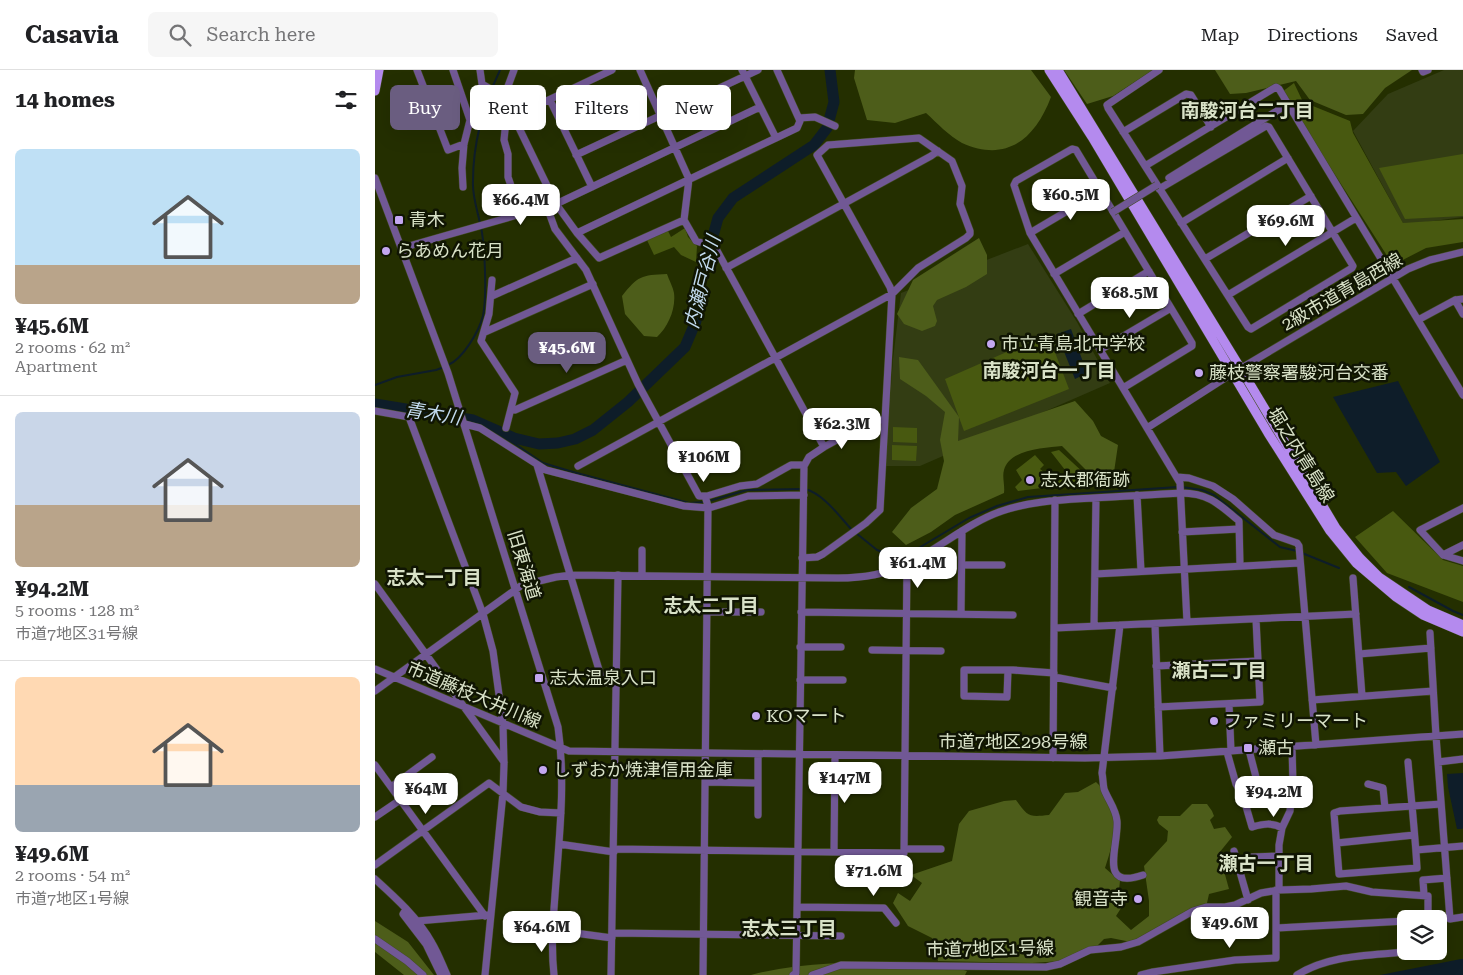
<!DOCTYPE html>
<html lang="en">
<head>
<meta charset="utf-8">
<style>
	:root { --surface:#fff; --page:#f6f6f6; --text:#202124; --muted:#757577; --line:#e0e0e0; --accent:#6a5d80 }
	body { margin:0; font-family:"Roboto Serif","Noto Sans JP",serif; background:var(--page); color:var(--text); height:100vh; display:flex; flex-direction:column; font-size:19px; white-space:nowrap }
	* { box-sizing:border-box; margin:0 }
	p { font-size:16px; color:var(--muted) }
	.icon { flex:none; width:28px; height:28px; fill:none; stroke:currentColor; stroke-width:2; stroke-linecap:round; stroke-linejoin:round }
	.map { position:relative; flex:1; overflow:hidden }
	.details { display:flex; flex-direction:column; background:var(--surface); width:375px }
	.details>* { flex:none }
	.hud { position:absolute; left:15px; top:15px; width:475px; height:45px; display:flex; gap:10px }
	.tools { position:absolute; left:1022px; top:840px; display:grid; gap:10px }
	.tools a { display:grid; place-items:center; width:50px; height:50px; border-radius:8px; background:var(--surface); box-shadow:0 5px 20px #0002; font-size:25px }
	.price { position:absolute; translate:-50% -42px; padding:0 11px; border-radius:10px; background:#fff; color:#222; font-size:16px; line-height:32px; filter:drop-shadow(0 1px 2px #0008) }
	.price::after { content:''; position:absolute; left:50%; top:30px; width:15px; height:11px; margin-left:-8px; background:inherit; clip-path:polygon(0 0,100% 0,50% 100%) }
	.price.current { background:var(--accent); color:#fff }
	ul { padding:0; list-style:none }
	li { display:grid; align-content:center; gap:10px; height:265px; padding:0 15px }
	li+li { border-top:1px solid var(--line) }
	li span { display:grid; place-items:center; height:155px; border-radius:8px; color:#555 }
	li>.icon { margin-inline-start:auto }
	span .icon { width:90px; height:90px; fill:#fffc; stroke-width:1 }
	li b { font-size:21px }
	h2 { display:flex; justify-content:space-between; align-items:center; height:60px; padding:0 15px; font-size:21px }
	.tag { padding:0 18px; border-radius:8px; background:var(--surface); box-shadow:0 5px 20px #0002; font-size:18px; line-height:45px }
	.tag.current { background:var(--accent); color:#fff }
	header { display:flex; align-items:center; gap:30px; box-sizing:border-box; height:70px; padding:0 25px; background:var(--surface); border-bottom:1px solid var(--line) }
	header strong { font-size:24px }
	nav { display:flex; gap:28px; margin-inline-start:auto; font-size:18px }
	.search { width:350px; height:45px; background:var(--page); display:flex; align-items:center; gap:12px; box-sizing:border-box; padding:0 18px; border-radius:8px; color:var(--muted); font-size:19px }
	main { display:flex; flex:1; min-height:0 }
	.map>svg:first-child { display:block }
</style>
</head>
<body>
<header>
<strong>Casavia</strong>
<div class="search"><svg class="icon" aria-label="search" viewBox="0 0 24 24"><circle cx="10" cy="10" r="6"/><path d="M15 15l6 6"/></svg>Search here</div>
<nav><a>Map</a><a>Directions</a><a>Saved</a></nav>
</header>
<main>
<section class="details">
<h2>14 homes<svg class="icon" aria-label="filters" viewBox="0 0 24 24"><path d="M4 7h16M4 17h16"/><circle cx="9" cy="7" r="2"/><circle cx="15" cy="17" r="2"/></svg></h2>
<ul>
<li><span style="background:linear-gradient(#bfe0f5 75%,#b9a48a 0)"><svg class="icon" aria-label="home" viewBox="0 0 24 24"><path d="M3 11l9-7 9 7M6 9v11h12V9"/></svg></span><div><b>¥45.6M</b><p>2 rooms · 62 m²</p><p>Apartment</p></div></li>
<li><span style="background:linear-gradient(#c9d6e8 60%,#b9a48a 0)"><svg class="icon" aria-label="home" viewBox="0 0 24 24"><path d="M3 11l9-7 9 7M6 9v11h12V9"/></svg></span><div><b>¥94.2M</b><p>5 rooms · 128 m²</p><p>市道7地区31号線</p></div></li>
<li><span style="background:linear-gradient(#ffd9b3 70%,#9aa5b1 0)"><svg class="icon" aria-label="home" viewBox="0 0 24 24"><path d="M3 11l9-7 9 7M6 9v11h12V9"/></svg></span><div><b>¥49.6M</b><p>2 rooms · 54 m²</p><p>市道7地区1号線</p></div></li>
</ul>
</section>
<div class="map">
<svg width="1088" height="905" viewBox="0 0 1088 905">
	<rect width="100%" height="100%" fill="#242f00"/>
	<!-- built -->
	<path fill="#333d13" d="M1069,0h19v147l-59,8 -51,-94 35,-37z
		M653,174l49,78 33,61 -190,83h-35l8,-107 8,-66z"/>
	<!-- green -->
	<path fill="#485910" d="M919,13l9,19 47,19 3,12 50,90 60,-4v23l-37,6 -33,17 -111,-173z
		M1088,84v62l-58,3 -26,-51z
		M310,158l3,9 9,9 -1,16 -15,-7 -7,-8 -20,8 -8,-17 21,-9 4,8z
		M673,264l21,55 -105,42 -19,-52z
		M518,357l24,1v15l-24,-1z
		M517,375l25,1 -1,15 -24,-1z
		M684,380l27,25 -4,8 -64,8 -3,-4 7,-7 -6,-10 19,-15 9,10 -4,4 17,13 12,-7 -18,-23z
		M1018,441l50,49 20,6v36l-76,-29 -32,-36z"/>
	<!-- forest -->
	<path fill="#4d5d1a" d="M480,0h176l20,27c-16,42 -44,66 -89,46 -13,-7 -25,-20 -36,-30l-31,10 -28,-3 -13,-42z
		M689,0h89l-40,26 -26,8z
		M840,0h197l-27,18 -22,26 -17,1 -36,-15 -14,-19 -50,12 -16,1z
		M604,168l8,17v19l-21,13 -29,13 -4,6 4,15 -2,5 -13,5 -18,-7 -7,-10 16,-34z
		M292,204c2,6 6,13 7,19 2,16 -6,34 -17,44l-13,-1 -19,-22 -3,-18c16,-20 19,-21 45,-22z
		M524,287l19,3 41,57 -1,24 117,-40 18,20 8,15 17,9 -4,27 -24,2 -28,-28c-17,2 -53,3 -58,24 -2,7 1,15 0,23l-49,22 -24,17 -25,13 -14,-13 19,-24 26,-19 7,-28 -4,-21 5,-28 -19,-16 -26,-17z
		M721,712l4,4c4,9 11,20 13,30 4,17 -3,36 -8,52l15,13 -1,9 4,8v7l-7,11 15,14 18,-14v-15l-5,-35 23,-25 1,-10 -9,-7 -2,-4 2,-4h21l12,-12h15l5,7 2,5 -4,4 4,9 11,-2 7,10 -13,16 10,36 -20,5 -2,9 -76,39 -20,-4 -7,1 -7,7 -36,15 -29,2 -94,-2 -6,-23 -24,-12 -15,-23 5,-10 12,8 12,-18 -11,-8 41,-14 7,-37 10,-13 35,-10 12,-1c12,17 13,17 33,15l16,-22 13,-1z
		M0,851l33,21 26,33h-30l-29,-23z
		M561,892l31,9 -2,4h-214c60,-16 124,-12 185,-13z"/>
	<!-- water -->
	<path fill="#0e1d29" d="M696,259l16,44 -12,6 -18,-45z
		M1023,311l42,81 -34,24 -10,-14 -19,1 -44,-76z
		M1088,703v55l-1,1h-5l-9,-42 -1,-13z
		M1086,889h2v16h-83z"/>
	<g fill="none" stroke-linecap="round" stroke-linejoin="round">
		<!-- stream -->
		<path stroke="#0e1d29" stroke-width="2" d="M105,153c-3,-14 -8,-28 -7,-42 0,-37 11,-77 27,-111
			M73,295c15,-6 31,-34 35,-49 4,-20 2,-69 -2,-89
			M0,315l22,-8 39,-7 8,-3
			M115,357l53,36 30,9 116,31 16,-1
			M807,417l20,3 12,5 66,52 17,4
			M430,419c19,5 34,27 47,41
			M334,431l38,-11 54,-1
			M481,463l21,17 11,4 13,1 11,-3 57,-34 28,-12 31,-9 150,-10
			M927,483l37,15
			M1034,517l44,24 10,4"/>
		<!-- river -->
		<path stroke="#0e1d29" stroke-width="11" d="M0,334l98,16 41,18 25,6 19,-1 17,-4 18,-9 35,-28 57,-55 11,-26 5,-42 17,-61 15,-20 81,-53 13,-17 7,-26 -4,-32"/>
		<!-- minor casing -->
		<g stroke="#414c20" stroke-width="8">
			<path id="minor" d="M42,0l31,80 16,-6
				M78,0l17,50 -6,24 -2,24 1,19
				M105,0l2,14 22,13 52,107 21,29 22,25 85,-38
				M265,0l49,109 -5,41 12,21 19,6 109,200
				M784,0l-52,35 1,3 140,219 3,2 101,-61 1,-2 -84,-139 -3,-1 -107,63
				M1047,0l1,2 5,-2
				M129,27l10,-27
				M175,30l42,87
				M424,48l16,-1 20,9
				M748,62l63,-38 5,1 20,32
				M401,68l21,-10 3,-7 -23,-51
				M201,85l182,-85
				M770,96l131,-79 3,2 184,306
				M0,108l73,195 110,354c8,56 1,112 -3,168 -2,26 -4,53 -1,80
				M794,108l119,-74
				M172,137l8,22 31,41 52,114 61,112h8l33,-10 17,-2 34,-19h13
				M146,145l-13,-38v-23l-4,-14 2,-20 106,-50
				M806,153l107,-65
				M202,163l199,-95 -34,-68
				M655,163l71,-42
				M27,178l154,-44 204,-97
				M830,189l106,-63
				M351,198l205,-112 7,-5
				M679,204l71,-42
				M117,210l-3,34 -8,27 34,52 -9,35
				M853,225l128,-77
				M117,226l85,-38
				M1080,230l8,14
				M703,244l71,-43
				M1043,250l37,-20 8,-1
				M110,262l108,-48
				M725,280l71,-42
				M748,318l69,-42v-3l-116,-193 -4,-1 -56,32 -2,4 16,48 150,250 7,139
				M136,340h4l112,-50
				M0,341l34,6 74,197 10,37 10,73 1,40 -1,29 -18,182
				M90,354l15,4 66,42 138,36 25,2 39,-12 56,-1
				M772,358l86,-55 175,-104 22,-9 33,-8
				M162,395l66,218 14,-1
				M203,396l314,-172 26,-26 48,-30 4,-4v-3l-10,-27 2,-18 -10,-25 -33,-23 -91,7 -11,10 73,132 2,7 -12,216 -14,13 -43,31 -6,3 -15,1
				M802,407l12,1 24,8 20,13 41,36 23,8 2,3 17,199
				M762,425l4,76
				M1088,438l-43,22 23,25 20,6
				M807,462l57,-3
				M267,480v25
				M1068,485l20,-10
				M587,495h40
				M720,504l205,-11
				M978,508l9,118
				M0,514l129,178
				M333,542h53
				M426,542l212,3
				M586,544l1,-83
				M780,554l5,132
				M745,555l-18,148c1,5 1,11 2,16 4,11 12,20 13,32 2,25 -20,70 26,54
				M719,556l2,-128
				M680,558l301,-14
				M1055,563l6,103 14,183 13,-2
				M425,577h41
				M497,580l69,1
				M984,584l72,-6
				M781,596l102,-5
				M0,599l194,82 516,7 75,-2 303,-22
				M633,600l-1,27 -43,-1v-26h49l41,3
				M679,607l59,11
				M425,610h43
				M0,621l147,-106 34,-8 16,-2 266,3c24,0 46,-3 67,-13 34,-16 62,-42 97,-54 29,-10 60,-11 91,-13 29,-2 58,-3 88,-5 27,0 38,11 58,28l1,45
				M937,630l121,-9
				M854,634l2,47
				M783,637l102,-5 -4,-83
				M874,680l9,35
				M852,682l9,32 7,12 9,31c11,-3 20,-5 30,1
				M383,684v61
				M678,688l2,-258
				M1033,692c3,35 7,70 9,106l-78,6 -5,-61 6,-2 101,-7
				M1063,692l25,-3
				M0,695l110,151
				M330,712l52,1
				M993,714l15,4 2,20
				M16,717l41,-30
				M0,747l25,-17
				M962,773l77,-8
				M184,774l55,8
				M239,779l290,4 3,-289
				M529,779h37
				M1041,780l47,-4
				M859,781l14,49
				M459,782l1,-97
				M877,787l27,-1
				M0,795l114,-82 32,24 19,5 21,1
				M0,809c21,19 43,39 57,64 6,10 10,21 15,32
				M904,820v-45l3,-17 8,-17 3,-27 -1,-37
				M1049,825l-1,-15 24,-2
				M422,837l87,1 12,15
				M31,839l-3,5 23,30 15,31
				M42,851l71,-6
				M902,858l129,-7
				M178,860l59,8
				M238,863l228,3
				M0,869l32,22 16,14
				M1064,878h3
				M236,905l7,-400
				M328,905l5,-469 -3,-10
				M418,905l3,-2 8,-507 5,-9 15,-10 49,-27h12
				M437,905l29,-10 205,2 14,-3 30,-14 31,-3 17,-5 55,-31 13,-4h19l10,-2 26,-12 18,-3 32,-1 35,-3 26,6 56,4v21l-2,2
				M766,905l12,-3 82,-12 41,-2v-68
				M922,905c35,-22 78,-19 117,-24"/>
		</g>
		<!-- major casing -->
		<g stroke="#414c20" stroke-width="10">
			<path id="major" d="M674,0l43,67 176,296 62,98 26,32 40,34 27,18 40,17
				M683,0l183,299 95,159 24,30 19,19 49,33 35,15
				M0,21l4,-21"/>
		</g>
		<!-- minor -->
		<use href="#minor" stroke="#715895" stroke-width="7"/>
		<!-- major -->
		<use href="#major" stroke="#b48aee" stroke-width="9"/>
		<!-- minor-bridge casing -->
		<g stroke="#414c20" stroke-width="8" stroke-linecap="butt">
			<path id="minor-bridge" d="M738,142l44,-27"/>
		</g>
		<!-- minor-bridge -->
		<use href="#minor-bridge" stroke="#715895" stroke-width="7"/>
	</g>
	<!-- markers -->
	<g fill="#c4a7f1" stroke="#101503" stroke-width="2">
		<rect x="19" y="145" width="10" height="10" rx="2.5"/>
		<circle cx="11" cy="181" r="5"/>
		<circle cx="616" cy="274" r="5"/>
		<circle cx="824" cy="303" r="5"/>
		<circle cx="655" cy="410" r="5"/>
		<rect x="159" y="603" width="10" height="10" rx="2.5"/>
		<circle cx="381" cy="646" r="5"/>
		<circle cx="839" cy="651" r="5"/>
		<rect x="868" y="673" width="10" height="10" rx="2.5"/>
		<circle cx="168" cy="700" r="5"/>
		<circle cx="763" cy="829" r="5"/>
	</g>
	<g text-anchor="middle" stroke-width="5" stroke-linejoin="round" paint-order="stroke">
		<!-- poi labels -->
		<g font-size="18" fill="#d9e2c8" stroke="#101503" text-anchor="start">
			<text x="34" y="156">青木</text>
			<text x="21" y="187">らあめん花月</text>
			<text x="626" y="280">市立青島北中学校</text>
			<text x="834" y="309">藤枝警察署駿河台交番</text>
			<text x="665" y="416">志太郡衙跡</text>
			<text x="174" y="614">志太温泉入口</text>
			<text x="391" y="652">KOマート</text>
			<text x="849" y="657">ファミリーマート</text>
			<text x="883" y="684">瀬古</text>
			<text x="178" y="706">しずおか焼津信用金庫</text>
			<text x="753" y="835" text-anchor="end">観音寺</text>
		</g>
		<!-- street labels -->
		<g font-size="18" fill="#d9e2c8" stroke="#101503">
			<text transform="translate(967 222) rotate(-30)" y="6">2級市道青島西線</text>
			<text transform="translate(926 385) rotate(58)" y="6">堀之内青島線</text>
			<text transform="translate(149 495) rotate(73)" y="6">旧東海道</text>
			<text transform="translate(99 625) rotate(23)" y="6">市道藤枝大井川線</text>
			<text x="638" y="678">市道7地区298号線</text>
			<text transform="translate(615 879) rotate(-1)" y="6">市道7地区1号線</text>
		</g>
		<!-- neighbourhood labels -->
		<g font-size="19" font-weight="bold" fill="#d9e2c8" stroke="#101503">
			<text x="872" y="47">南駿河台二丁目</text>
			<text x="674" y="307">南駿河台一丁目</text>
			<text x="59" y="514">志太一丁目</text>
			<text x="336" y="542">志太二丁目</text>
			<text x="844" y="607">瀬古二丁目</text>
			<text x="891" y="800">瀬古一丁目</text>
			<text x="414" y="865">志太三丁目</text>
		</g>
		<!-- water labels -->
		<g font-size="19" font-style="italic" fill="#c2daee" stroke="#101503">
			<text transform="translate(327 212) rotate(-76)" y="7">内瀬戸谷川</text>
			<text transform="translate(58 343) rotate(9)" y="7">青木川</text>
		</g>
	</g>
</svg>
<div class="tools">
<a><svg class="icon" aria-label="layers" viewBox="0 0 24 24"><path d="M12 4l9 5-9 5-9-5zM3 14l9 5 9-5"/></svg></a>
</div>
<b class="price" style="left:696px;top:151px">¥60.5M</b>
<b class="price" style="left:146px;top:156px">¥66.4M</b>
<b class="price" style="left:911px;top:177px">¥69.6M</b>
<b class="price" style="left:755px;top:249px">¥68.5M</b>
<b class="price current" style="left:192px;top:304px">¥45.6M</b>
<b class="price" style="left:467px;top:380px">¥62.3M</b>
<b class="price" style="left:329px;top:413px">¥106M</b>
<b class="price" style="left:543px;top:519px">¥61.4M</b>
<b class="price" style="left:470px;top:734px">¥147M</b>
<b class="price" style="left:51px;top:745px">¥64M</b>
<b class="price" style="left:899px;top:748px">¥94.2M</b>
<b class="price" style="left:499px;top:827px">¥71.6M</b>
<b class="price" style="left:855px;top:879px">¥49.6M</b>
<b class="price" style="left:167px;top:883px">¥64.6M</b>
<div class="hud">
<a class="tag current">Buy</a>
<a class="tag">Rent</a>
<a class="tag">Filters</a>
<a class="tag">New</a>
</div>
</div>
</main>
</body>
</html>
